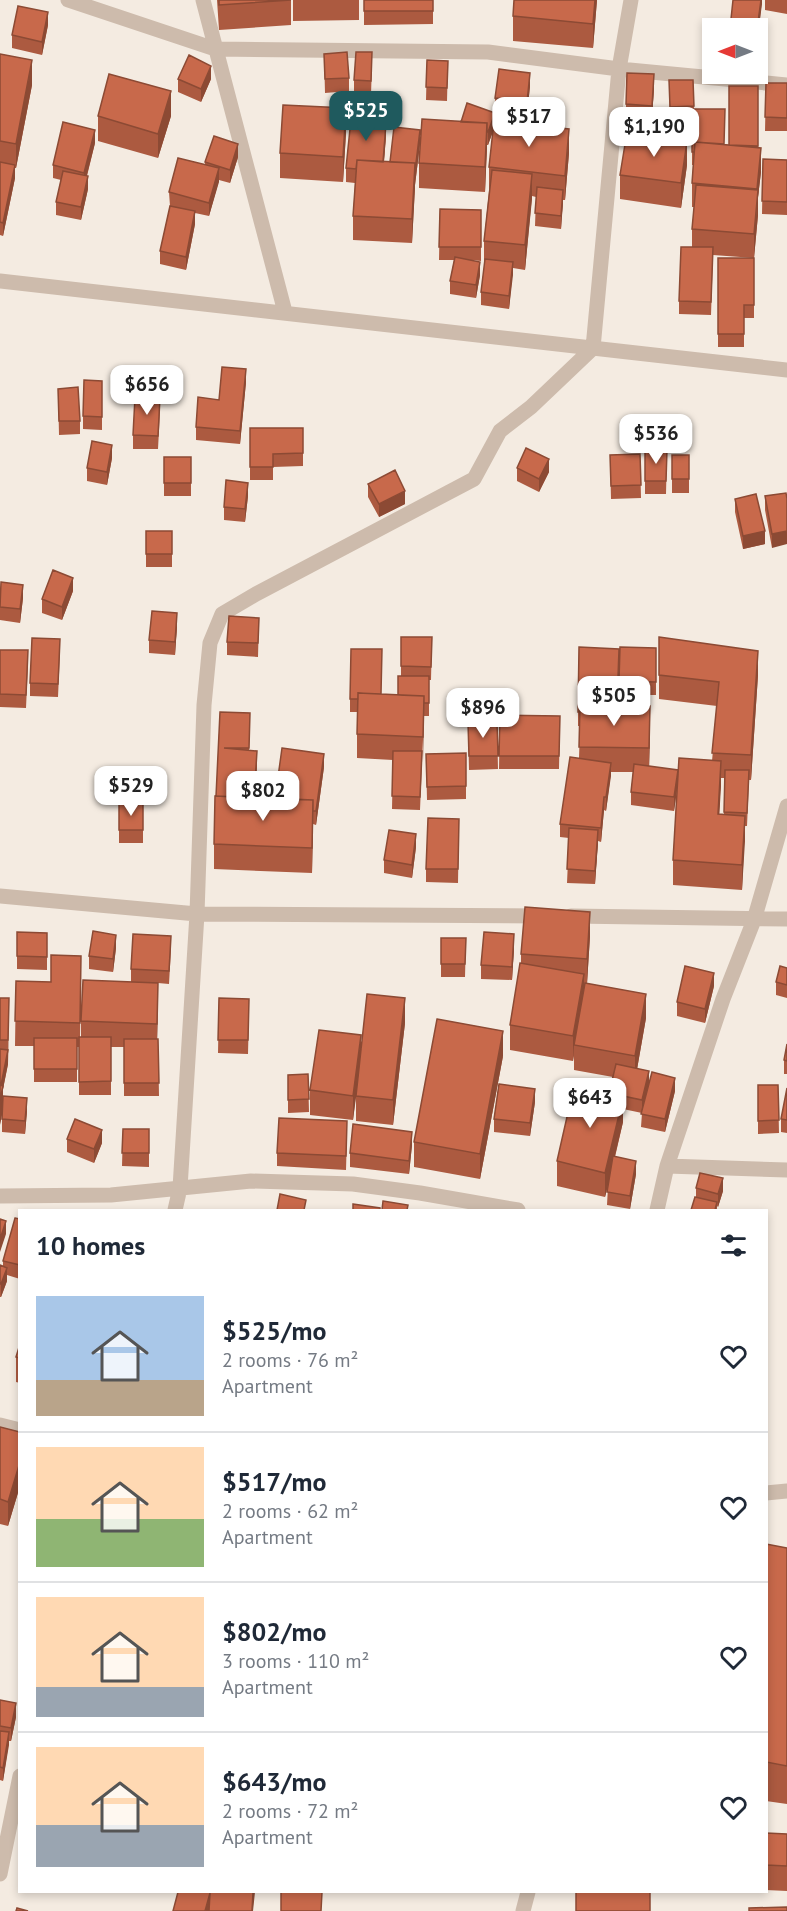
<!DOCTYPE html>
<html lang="en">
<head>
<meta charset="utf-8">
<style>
	:root { --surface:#fff; --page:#f6f6f7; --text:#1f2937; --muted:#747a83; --line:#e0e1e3; --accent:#1f5a5e }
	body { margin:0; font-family:"PT Sans",sans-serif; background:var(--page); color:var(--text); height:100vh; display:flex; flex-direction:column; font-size:22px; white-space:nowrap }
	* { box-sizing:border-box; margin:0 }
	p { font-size:20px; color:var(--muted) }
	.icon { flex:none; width:33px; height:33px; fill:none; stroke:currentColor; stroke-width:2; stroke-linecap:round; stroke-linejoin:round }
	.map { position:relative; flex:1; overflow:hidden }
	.panel { position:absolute; left:18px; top:1209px; width:750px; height:684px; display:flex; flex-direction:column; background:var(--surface); border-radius:0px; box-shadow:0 3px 9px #0003 }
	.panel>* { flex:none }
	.needle { width:39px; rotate:270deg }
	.controls { position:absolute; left:702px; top:18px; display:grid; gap:12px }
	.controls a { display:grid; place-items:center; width:66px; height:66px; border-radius:0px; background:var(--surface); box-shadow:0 3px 9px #0003; font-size:30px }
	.price { position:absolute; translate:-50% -51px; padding:0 14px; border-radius:12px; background:#fff; color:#222; font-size:20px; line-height:39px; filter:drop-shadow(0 2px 3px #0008) }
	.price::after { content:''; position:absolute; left:50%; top:36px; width:18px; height:14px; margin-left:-9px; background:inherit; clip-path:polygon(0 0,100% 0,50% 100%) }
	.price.current { background:var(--accent); color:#fff }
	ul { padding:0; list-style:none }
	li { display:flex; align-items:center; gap:18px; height:150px; padding:0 18px }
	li+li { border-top:2px solid var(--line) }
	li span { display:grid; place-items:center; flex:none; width:168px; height:120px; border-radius:0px; color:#555 }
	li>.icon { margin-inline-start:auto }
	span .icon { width:72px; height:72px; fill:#fffc; stroke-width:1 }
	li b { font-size:26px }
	h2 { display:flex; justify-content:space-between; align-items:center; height:72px; padding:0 18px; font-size:26px }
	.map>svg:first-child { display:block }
</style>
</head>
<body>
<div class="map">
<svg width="787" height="1911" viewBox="0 0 787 1911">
	<rect width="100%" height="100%" fill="#f4ebe1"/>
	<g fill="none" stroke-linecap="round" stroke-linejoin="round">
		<!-- street -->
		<path stroke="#cdbbac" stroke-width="15" d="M68,0l147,49 273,3 131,17 168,16
			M203,0l82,312
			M0,281l787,89
			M0,896l197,18 347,2
			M571,916l216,3
			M667,1166l120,4
			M0,1196l111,-1 140,-14 102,3 67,9 98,17
			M175,1210l5,-22 17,-274 7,-209 6,-62 12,-29 34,-20 218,-115 26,-48 31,-24 62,-59 26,-279 12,-69
			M657,1210l10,-44 56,-167 31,-79 33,-114
			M0,1425l20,5
			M766,1493l21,-2
			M0,1874l20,-98
			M523,1911l5,-19"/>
	</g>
	<!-- wall -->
	<path fill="#ac5a40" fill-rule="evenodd" d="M217,0h74v25l-72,5z
		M293,0h66v20l-66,1z
		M364,0h69v24l-69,1z
		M597,0l-4,48 -80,-7v-25z
		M762,0l-4,35v-7h-27v-9z
		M765,0h22v14l-22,-4z
		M48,25l-6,30 -30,-7v-13z
		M0,54l32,31 -16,83h-1v10l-12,58 -3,-1z
		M324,54l25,24v13l-24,2z
		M427,60l21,1 -1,40 -21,-1z
		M372,66l-1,28 -17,-1v-13z
		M178,79h33l-10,23 -23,-10z
		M669,80h24l1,29 30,35 5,1 29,-59v62l3,24 -3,25v18l-4,43 -41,-3 -2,60 -32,-1v-13l13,-54v-18l2,-22h-2v-24l1,-18h-1v-45h-22z
		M766,83h21v48h-22z
		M530,86l-3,29 -32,-4v-13z
		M654,87l-2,32 -26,-2v-13z
		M98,116h73l-13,42 -60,-17z
		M495,121l74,32 -4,47h-2l-2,29 -26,-3 1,-29 -4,-1 -7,74 -12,-2 -4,41 -28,-4v-13l4,-27h-1v-24l5,-50v-24l4,-36 -5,14h-1l-2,47 -66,-4v-25l42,-41z
		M346,133l-3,49 -63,-4v-25z
		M386,136l-2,26h6l30,-18 -5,41 -3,58 -59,-3v-24l2,-33 -9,-1v-14z
		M95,143l-8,33 1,13 -7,31 -25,-5v-13l5,-22 -8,-2v-13z
		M238,157l-8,26 -11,-3 -10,36 -14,-3v11l-9,46 -26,-6v-13l10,-45 -1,-14 36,-27v-3z
		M763,159l24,1v55l-25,-1z
		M687,165l-6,43 -61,-9v-24z
		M440,209l41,1v51l-10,-1 9,15 -4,23 -26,-4v-13l4,-21h-15z
		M718,258h36v60h-10v29h-26z
		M102,381v49l-19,-1v-13z
		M246,382l-6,62 -44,-4v-13l23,-27z
		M58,389l22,32v13l-21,1z
		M160,411l-2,38h-25v-14z
		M250,428h53v38l-30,1v13h-23z
		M645,450h22l-1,44h-21z
		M640,454l1,44 -30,1 -1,-44z
		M672,455h17v38h-17z
		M164,457h27v39h-27z
		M112,458l-5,27 -20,-4v-13z
		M517,468l32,4 -10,20 -22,-11z
		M368,484l37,20 -26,13 -11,-20z
		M786,493l-14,55 -7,-38v-14z
		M248,496l-3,26 -21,-2v-13z
		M735,499l30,45 -22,5 -8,-37z
		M146,531h26v36h-26z
		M0,591l23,7 -3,25 -20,-3z
		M73,591l-11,29 -20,-7v-14z
		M259,618l-1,39 -31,-2v-13z
		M177,626l-2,29 -26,-2v-13z
		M401,637h31l-1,43h-2v36h-5l-4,94 -28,-1 1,-49 -36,-2v-46h-7v-13l31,-5 17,1 3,-19z
		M620,647l36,1v47h-37z
		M0,650l28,14 -2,44 -26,-1z
		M60,652l-2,45 -28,-1v-13z
		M619,662l-2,44 33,25 -1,35 29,17 -4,28 -43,-6v-13l2,-20h-22l-5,39 -2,-1 -3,32 -3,-1 -3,43 -28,-1 2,-45 -9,-1v-13l19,-66 1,-32h-2v-14z
		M659,675h99l-7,105h-2l-2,46h-2l-3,64 -69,-5v-25l39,-99 5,-55 -58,-7zM721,778h3v37l-5,-1z
		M220,712l30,1 -1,37 8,14 -2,34 20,1 49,-32 -8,58 -3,-1 -1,49 -98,-4v-25z
		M500,715l60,1 -1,53h-60z
		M497,722l1,47 -29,1 -1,-47z
		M466,753v46l-39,1 -1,-46z
		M119,804h24v39h-24z
		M459,819l-1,64 -32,-1v-13z
		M416,847l-4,31 -28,-5v-13z
		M17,932l30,1v37l-30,-1z
		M590,936l-3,47 59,35 -9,51 12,16 26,6 -10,41 -24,-5 1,-14 -19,-4v13l-8,35 21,17 -6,35 -23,-4 1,-19 -3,11 -48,-11v-25l52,-66 4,-18 -39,-7v-14l-1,5 -63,-11v-25l11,-62v-9z
		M441,938h25l-1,39h-24z
		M116,948l-3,24 -24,-3v-13z
		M514,948l-2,32 -31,-1v-14z
		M171,949l-2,35 -11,-1 -1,56h1l1,57h-35v-49h-13v48h-32v-48h-2v35h-43v-36h-19l1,-65 35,1 30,-2 -1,57h1v-16l50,-39v-13z
		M787,968v30l-11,-3v-13z
		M714,986l-9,37 -28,-7v-14z
		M0,998h9l-1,66 -5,25v19l24,3 -2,23 -23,-2v-21l-2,13z
		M219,998l30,14 -1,42 -30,-1z
		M405,1023l-12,102 -37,-4v-27l-3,26 -43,-5v-25l51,-38z
		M787,1044v30h-3v-14z
		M503,1056l-23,123 -66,-12v-25z
		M308,1074l1,38 -21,1v-38z
		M758,1085h20l1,48 -21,1z
		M787,1088v45l-6,-1v-13z
		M535,1102l-5,34 -36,-4v-13z
		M123,1129h26v38l-27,-1z
		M347,1134l-1,36 -69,-4v-13z
		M67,1139l35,4 -8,20 -27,-11z
		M412,1145l-3,29 -59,-7v-14z
		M696,1188l27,3 -5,16 -1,-1v4l-21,-13z
		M20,1219v60l-13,-4v6l-6,16h-1v-32l3,1v-5z
		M20,1344v39l-4,-1v-25z
		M0,1427l20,5v54l-12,40 -8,-2z
		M766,1544l21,4v256l-21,-3z
		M0,1700l16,17 -5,24h-2l-6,40 -3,-1z
		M766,1833l21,1v57l-21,-1z"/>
	<!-- shaded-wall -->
	<path fill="#8c4a34" d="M595,0h2l-4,48v-24z
		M761,0h1v4l-4,31v-13z
		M48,12v13l-6,30v-13z
		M32,60v25l-16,83v-24z
		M211,66v13l-10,23v-13z
		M530,73v13l-3,29v-13z
		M654,74v13l-2,32v-13z
		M171,91v25l-13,42v-24z
		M346,108v25l-3,49v-25z
		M495,113v13l-7,19v-13z
		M386,123v13l-4,49v-13z
		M487,123v25l-2,44v-25z
		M569,129v24l-4,47v-24z
		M95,130v13l-11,43v-13z
		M420,130v14l-5,41v-14z
		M687,141v24l-6,43v-25z
		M238,144v13l-8,26v-13z
		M761,148v24l-3,25v18l-4,43v-24l3,-26v-19z
		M415,163v25l-3,55v-24z
		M15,165v13l-12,58v-13z
		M219,168v14l-10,34v-13z
		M532,174v25l-7,71v-25z
		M88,176v13l-7,31v-13z
		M563,190v13l-2,26v-13z
		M195,211v13l-9,46v-13z
		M480,262v13l-4,23v-13z
		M513,262v13l-4,34v-13z
		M246,369v13l-6,62v-13z
		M112,445v13l-5,27v-13z
		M549,459v13l-10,20v-13z
		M248,483v13l-3,26v-13z
		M405,491v13l-26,13v-13z
		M765,531v13l-22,5v-13z
		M787,531v13l-15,4v-14z
		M73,578v13l-11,29v-13z
		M23,585v13l-3,25v-14z
		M177,613v13l-2,29v-13z
		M758,651v24l-7,105v-25z
		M424,696v25l-1,40v-24z
		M650,706v25l-1,42v-25z
		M257,751v13l-3,51v-13z
		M324,754v13l-8,58v-14z
		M721,761v25l-3,52v-24z
		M611,763v13l-5,35v-14z
		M678,770v13l-4,28v-14z
		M604,797v13l-3,32v-14z
		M313,800v25l-1,48v-25z
		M745,816v25l-3,49v-25z
		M598,830v13l-3,41v-13z
		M416,834v13l-4,31v-13z
		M590,912v24l-3,48v-25z
		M514,934v14l-2,32v-13z
		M116,935v13l-3,24v-13z
		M714,973v13l-9,37v-14z
		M584,974v25l-10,46 -1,16v-25z
		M158,983v24l-1,41v-24z
		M646,994v24l-11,63v-25z
		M9,998l-1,66 -5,25v21l-3,15v-37l8,-38z
		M405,998v25l-12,102v-25z
		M503,1031v25l-23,123v-25z
		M361,1035v25l-8,60v-24z
		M649,1071v14l-7,28v-13z
		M675,1078v13l-10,41v-13z
		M535,1089v13l-5,34v-13z
		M27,1098v13l-2,23v-13z
		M623,1098v24l-18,75v-24z
		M102,1130v13l-8,20v-14z
		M412,1132v13l-3,29v-13z
		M636,1161v13l-6,35v-13z
		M723,1178v13l-5,16v-13z
		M6,1221v13l-6,18v-13z
		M7,1268v13l-6,16v-13z
		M20,1462v24l-12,40v-24z
		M16,1703v14l-5,24v-13z
		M9,1732v13l-6,36v-13z
		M253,1892h2l-2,19h-1z
		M210,1893v18h-5z"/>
	<!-- building -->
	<path fill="#c8694b" stroke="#8c4a34" stroke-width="1.5" d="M219,0h72l-72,5z
		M364,0h69v11h-69z
		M514,0h81l-2,24 -80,-8z
		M733,0h28l-3,22 -27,-3z
		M18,6l30,6 -6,30 -30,-7z
		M347,52l2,26 -24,1 -1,-25z
		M356,52h16l-1,29 -17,-1z
		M0,54l32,6 -16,84 -16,-3z
		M189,55l22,11 -10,23 -23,-10z
		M427,60l21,1 -1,27 -21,-1z
		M499,69l31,4 -3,29 -32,-4z
		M627,73l27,1 -2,32 -26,-2z
		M109,74l62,17 -13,43 -60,-18z
		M669,80h24l1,26 -24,1z
		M766,83h21v35l-22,-1z
		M729,86h29v60l-29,-1z
		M467,103l28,10 -7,19h-1v-9l-26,-1z
		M283,105l63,3 -3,49 -63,-4z
		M692,109h33l-1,35 -29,-2 -1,10h-2z
		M351,119l35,4 -3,39 -26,-2 -1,9 -10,-1z
		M422,119l65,4 -2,44 -66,-4z
		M494,121l75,8 -4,47 -76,-9z
		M63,122l32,8 -11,43 -31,-8z
		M394,127l26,3 -5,41v-8l-25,-1z
		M627,132l60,9 -6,42 -61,-8z
		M214,136l24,8 -8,26 -25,-8z
		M695,142l66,6 -4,41 -65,-6z
		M178,158l41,10 -10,35 -40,-11z
		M763,159l24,1v42l-25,-1z
		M357,160l58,3 -3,56 -59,-3z
		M0,162l15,3 -12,58 -3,-1z
		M492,170l40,4 -7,71 -41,-4z
		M63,171l25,5 -7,31 -25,-5z
		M696,185l62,5 -4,44 -62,-5z
		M537,187l26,3 -2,26 -26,-3z
		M170,206l25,5 -9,46 -26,-6z
		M440,209l41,1v37h-42z
		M681,247h32l-2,55 -32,-1z
		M455,257l25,5 -4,23 -26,-4z
		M718,258h36v47h-10v29h-26z
		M485,259l28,3 -4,34 -28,-4z
		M222,367l24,2 -6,62 -44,-4 2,-30 21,3z
		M84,380l18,1v36l-19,-1z
		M78,387l2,34h-21l-1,-32z
		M135,397h25l-2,39 -25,-1z
		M250,428h53v25l-30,1v13h-23z
		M92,441l20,4 -5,27 -20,-4z
		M526,448l23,11 -10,20 -22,-11z
		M645,450h22l-1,31h-21z
		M640,454l1,31 -30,1 -1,-31z
		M672,455h17v24h-17z
		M164,457h27v26h-27z
		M395,470l10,21 -26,13 -11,-20z
		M226,480l22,3 -3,26 -21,-2z
		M786,493l1,6v32l-15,3 -7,-38z
		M756,494l9,37 -22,5 -8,-37z
		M146,531h26v23h-26z
		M53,570l20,8 -11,29 -20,-8z
		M1,582l22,3 -3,24 -20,-2z
		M152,611l25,2 -2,29 -26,-2z
		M229,616l30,2 -1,25 -31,-1z
		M401,637h31l-1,30 -30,-1z
		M659,637l99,14 -7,104 -39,-2 7,-71 -60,-7z
		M32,638l28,1 -2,45 -28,-1z
		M579,647l40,2 -2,57 -37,-1v7h-2z
		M620,647l36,1v34l-37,-1z
		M351,649h31l-1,45 -23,-1v6h-8z
		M0,650h28l-2,45 -26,-1z
		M398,676h31v27h-5v-7l-26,-1z
		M358,693l66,3 -1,41 -66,-3z
		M580,705l70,1 -1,42 -70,-1z
		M220,712l30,1 -1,35h-25l33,3 -3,47 -38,-2z
		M500,715l60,1 -1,40h-60z
		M497,722l1,34h-29l-1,-33z
		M282,748l42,6 -8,57h-3v-11l-38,-1z
		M393,751h29l-2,46 -28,-1z
		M466,753v33l-39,1 -1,-33z
		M570,757l41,6 -5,34h-2l-3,31 -41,-4z
		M679,758l42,3 -3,53 27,2 -3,49 -69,-5z
		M634,764l44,6 -4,27 -43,-5z
		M725,770h24l-2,43 -23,-1z
		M215,796l98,4 -1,48 -98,-4z
		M119,804h24v26h-24z
		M428,818l31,1 -1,50h-32z
		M569,828l29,2 -3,41 -28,-2z
		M389,830l27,4 -4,31 -28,-5z
		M525,907l65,5 -3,47 -66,-5z
		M93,931l23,4 -3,24 -24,-3z
		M17,932l30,1v24l-30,-1z
		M484,932l30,2 -2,33 -31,-2z
		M133,934l38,2 -2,35 -38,-2z
		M441,938h25l-1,26h-24z
		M51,955l30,1 -1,67 -65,-2 1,-40 35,1z
		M520,963l64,11 -11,62 -63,-11z
		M685,966l29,7 -9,36 -28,-7z
		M780,966l7,2v17l-11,-3z
		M83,980l75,3 -1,41 -76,-3z
		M585,983l61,11 -11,62 -61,-11z
		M367,994l38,4 -12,102 -37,-4z
		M0,998h9l-1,42h-8z
		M219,998l30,1 -1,41h-30z
		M437,1019l66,12 -23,123 -66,-12z
		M319,1030l42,5 -8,61 -43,-6z
		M79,1037h32v44l-32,1z
		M34,1038h43v31h-43z
		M124,1039h34l1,44h-35z
		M787,1044v17l-3,-1z
		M0,1049l8,1 -7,35h-1z
		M616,1064l33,7 -7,29 -33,-7z
		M652,1072l23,6 -10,41 -24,-5z
		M308,1074l1,25 -21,1v-25z
		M499,1084l36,5 -5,34 -36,-4z
		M0,1085l3,1 -3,14z
		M758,1085h20l1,35 -21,1z
		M574,1086l49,12 -18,75 -48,-12z
		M787,1088v32l-6,-1z
		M3,1096l24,2 -2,23 -23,-2z
		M279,1118l68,3 -1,35 -69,-3z
		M75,1119l27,11 -8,19 -27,-10z
		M353,1124l59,8 -3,29 -59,-8z
		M123,1129h26v24h-27z
		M613,1156l23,5 -6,35 -23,-4z
		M700,1173l23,5 -5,16 -22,-6z
		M280,1194l26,6 -2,10h-27z
		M695,1197l22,5 -2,8h-24z
		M383,1201l25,4 -1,5h-25z
		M353,1204l27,4v2h-27z
		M15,1218l5,1v46l-17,-4z
		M0,1219l6,2 -6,18z
		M0,1265l7,3 -6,16h-1z
		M20,1344v14l-4,-1z
		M0,1427l20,5v30l-12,40 -8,-3z
		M766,1544l21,4v218l-21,-4z
		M0,1700l16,3 -5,25 -11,-2z
		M0,1731l9,1 -6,36 -3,-1z
		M766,1833l21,1v32l-21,-1z
		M178,1892h75l-1,19h-43l1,-18 -5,18h-32z
		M281,1892h41l-1,19h-40z
		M576,1892h74v19h-74z
		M787,1907v4h-38v-3z
		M17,1908l11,3h-12z"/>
</svg>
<div class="controls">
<a><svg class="needle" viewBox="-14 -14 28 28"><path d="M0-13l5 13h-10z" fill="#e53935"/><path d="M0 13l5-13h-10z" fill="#747a83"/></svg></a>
</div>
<b class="price current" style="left:366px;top:142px">$525</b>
<b class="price" style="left:529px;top:148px">$517</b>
<b class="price" style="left:654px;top:158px">$1,190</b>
<b class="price" style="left:147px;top:416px">$656</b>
<b class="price" style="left:656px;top:465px">$536</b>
<b class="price" style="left:614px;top:727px">$505</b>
<b class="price" style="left:483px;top:739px">$896</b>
<b class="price" style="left:131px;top:817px">$529</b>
<b class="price" style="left:263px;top:822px">$802</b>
<b class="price" style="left:590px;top:1129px">$643</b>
<section class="panel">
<h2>10 homes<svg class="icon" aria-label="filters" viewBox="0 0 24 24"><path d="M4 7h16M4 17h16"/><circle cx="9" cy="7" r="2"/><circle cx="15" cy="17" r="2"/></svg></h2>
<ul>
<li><span style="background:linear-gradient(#a9c7e8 70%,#b9a48a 0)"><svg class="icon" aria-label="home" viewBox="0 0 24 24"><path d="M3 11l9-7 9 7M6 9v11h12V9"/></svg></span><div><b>$525/mo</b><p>2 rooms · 76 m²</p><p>Apartment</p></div><svg class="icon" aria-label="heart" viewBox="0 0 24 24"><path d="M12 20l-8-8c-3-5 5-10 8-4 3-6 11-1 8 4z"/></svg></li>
<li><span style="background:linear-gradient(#ffd9b3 60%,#8fb573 0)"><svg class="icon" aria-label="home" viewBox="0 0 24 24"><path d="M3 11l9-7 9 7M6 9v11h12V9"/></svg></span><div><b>$517/mo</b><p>2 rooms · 62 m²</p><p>Apartment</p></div><svg class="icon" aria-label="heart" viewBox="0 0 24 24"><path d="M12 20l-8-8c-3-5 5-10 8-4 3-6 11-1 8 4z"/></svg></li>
<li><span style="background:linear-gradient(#ffd9b3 75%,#9aa5b1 0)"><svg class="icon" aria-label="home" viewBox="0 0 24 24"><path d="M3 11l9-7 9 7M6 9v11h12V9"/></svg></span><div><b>$802/mo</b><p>3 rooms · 110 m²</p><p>Apartment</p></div><svg class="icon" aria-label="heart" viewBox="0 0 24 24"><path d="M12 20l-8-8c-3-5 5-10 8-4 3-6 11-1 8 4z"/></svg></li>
<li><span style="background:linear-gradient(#ffd9b3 65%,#9aa5b1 0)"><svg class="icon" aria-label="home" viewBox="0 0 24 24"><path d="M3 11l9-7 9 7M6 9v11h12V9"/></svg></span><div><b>$643/mo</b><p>2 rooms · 72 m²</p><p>Apartment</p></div><svg class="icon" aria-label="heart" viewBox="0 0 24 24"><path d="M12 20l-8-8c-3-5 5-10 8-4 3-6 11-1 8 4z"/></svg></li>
</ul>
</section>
</div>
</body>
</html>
